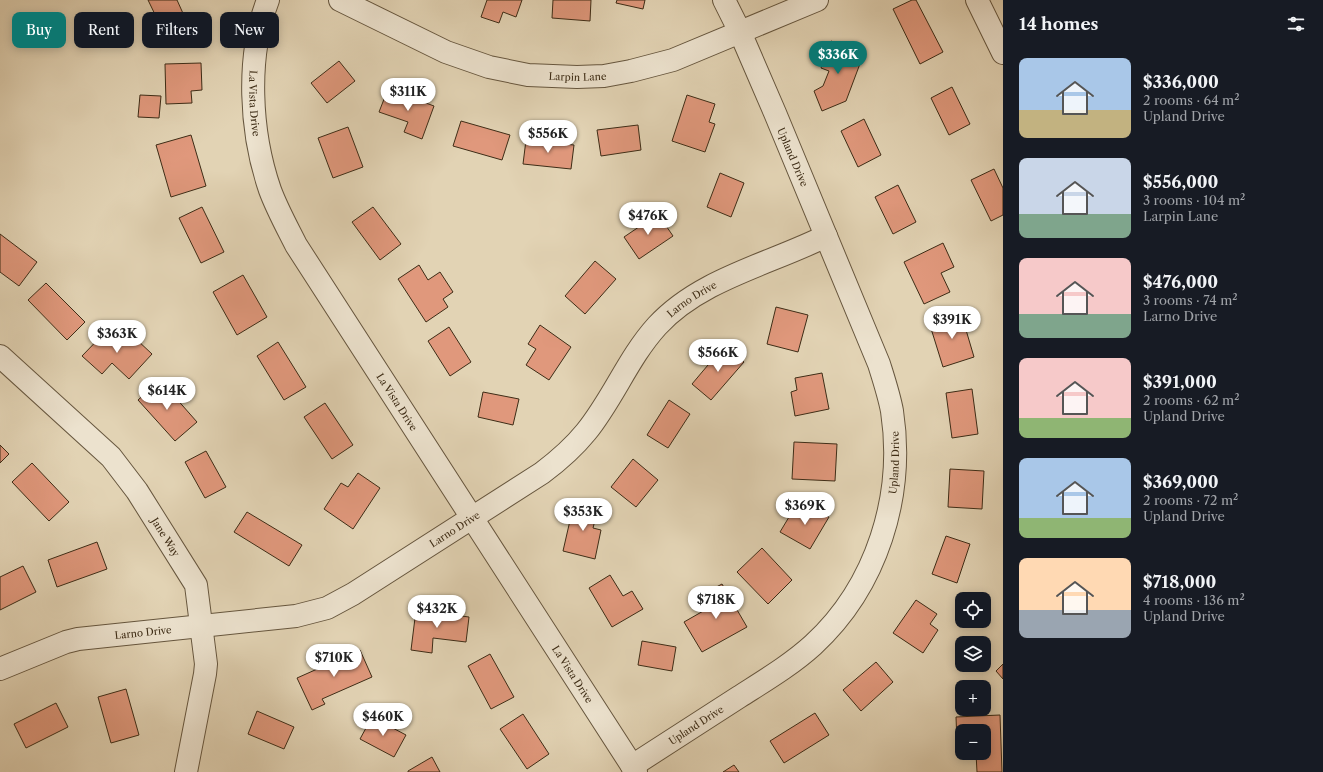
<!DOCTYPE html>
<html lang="en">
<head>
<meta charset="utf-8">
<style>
	:root { --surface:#171b24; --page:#20242c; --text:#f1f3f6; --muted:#9ea1a6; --accent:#0f766e }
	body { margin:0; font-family:"Libre Caslon Text",serif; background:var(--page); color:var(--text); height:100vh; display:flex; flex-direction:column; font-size:15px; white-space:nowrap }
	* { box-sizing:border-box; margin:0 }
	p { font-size:13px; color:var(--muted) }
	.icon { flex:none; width:22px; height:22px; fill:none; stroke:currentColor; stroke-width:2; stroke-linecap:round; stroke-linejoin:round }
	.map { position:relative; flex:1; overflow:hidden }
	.sheet { display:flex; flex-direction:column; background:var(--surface); width:320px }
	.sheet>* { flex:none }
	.guide { position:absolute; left:12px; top:12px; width:380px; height:36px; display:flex; gap:8px }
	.tools { position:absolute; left:955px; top:592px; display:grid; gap:8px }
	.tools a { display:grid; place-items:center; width:36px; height:36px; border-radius:8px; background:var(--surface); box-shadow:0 2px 10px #0003; font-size:20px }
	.price { position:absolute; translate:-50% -34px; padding:0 9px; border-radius:14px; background:#fff; color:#222; font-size:13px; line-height:26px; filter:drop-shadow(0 1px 2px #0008) }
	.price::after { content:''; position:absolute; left:50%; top:24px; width:12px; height:9px; margin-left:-6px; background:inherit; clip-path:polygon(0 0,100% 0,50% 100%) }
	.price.current { background:var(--accent); color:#fff }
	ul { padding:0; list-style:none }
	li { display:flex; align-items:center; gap:12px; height:100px; padding:0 16px }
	li span { display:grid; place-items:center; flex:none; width:112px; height:80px; border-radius:8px; color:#555 }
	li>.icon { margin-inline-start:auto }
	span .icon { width:48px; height:48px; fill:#fffc; stroke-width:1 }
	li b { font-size:17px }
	h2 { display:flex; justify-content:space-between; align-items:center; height:48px; padding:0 16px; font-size:17px }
	.chip { padding:0 14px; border-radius:8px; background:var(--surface); box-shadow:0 2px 10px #0003; font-size:14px; line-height:36px }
	.chip.current { background:var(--accent); color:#fff }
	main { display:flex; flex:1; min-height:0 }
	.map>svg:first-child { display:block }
</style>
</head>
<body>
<main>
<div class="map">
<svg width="1003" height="772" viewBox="0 0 1003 772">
	<rect width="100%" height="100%" fill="#e2d3b4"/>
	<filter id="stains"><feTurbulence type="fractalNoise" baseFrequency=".005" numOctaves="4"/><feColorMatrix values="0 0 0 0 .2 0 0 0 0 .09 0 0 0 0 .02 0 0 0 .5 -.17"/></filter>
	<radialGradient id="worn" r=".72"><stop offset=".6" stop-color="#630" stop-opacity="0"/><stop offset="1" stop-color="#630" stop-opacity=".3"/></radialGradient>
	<!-- building -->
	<path fill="#e0987c" stroke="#3d2c16" d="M148,0h29l9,20 -23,11z
		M487,0h35l-6,17 -13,-5 -4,11 -18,-6z
		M553,0h38l-1,21 -38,-3z
		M617,0h28l-2,9 -27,-6z
		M912,0h4l27,52 -23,12 -27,-55z
		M831,41l33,12 -18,48 -24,10 -8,-20 9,-5 6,-15 -8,-3z
		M339,61l16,20 -28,22 -16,-20z
		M201,63l1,27 -11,1 1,12 -26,1 -1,-40z
		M952,87l18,37 -21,11 -18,-37z
		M388,89l46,17 -12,33 -18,-7 4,-10 -29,-10z
		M140,95l21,1 -2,22 -21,-1z
		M687,95l28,9 -6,18 6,2 -10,28 -33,-11z
		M864,119l17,36 -23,12 -17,-36z
		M461,121l49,14 -8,25 -49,-14z
		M638,125l3,25 -40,6 -4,-26z
		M348,127l15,40 -30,11 -15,-40z
		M191,135l15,51 -35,11 -15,-52z
		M526,140l48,5 -3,24 -48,-5z
		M994,169l9,19v27l-12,6 -20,-41z
		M720,173l24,10 -13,34 -24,-10z
		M898,185l18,37 -23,12 -18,-37z
		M202,207l22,45 -23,11 -22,-45z
		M373,207l28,37 -21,16 -28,-38z
		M658,214l15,22 -34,23 -15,-22z
		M0,234l37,28 -18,24 -19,-14z
		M943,243l11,24 -13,6 9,19 -26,12 -20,-42z
		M595,261l21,18 -31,35 -20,-18z
		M419,265l9,15 12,-8 13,20 -10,7 5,8 -22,15 -28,-43z
		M243,275l24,42 -30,18 -24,-43z
		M46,283l39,39 -18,18 -39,-40z
		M776,307l32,8 -10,37 -31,-8z
		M961,313l13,44 -31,10 -14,-45z
		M540,325l31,22 -22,33 -23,-15 10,-16 -8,-5z
		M110,327l20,19 6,-7 16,15 -23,25 -17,-16 -10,11 -20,-18z
		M449,327l22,35 -21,14 -22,-35z
		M278,342l28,45 -22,13 -27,-44z
		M724,346l20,16 -33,38 -19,-16z
		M822,373l7,36 -34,7 -4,-24 6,-2 -2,-12z
		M160,380l37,42 -22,19 -37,-41z
		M972,389l6,45 -26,4 -6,-45z
		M483,392l36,7 -6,26 -35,-8z
		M669,400l21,14 -22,34 -21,-13z
		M325,403l28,42 -21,14 -28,-42z
		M794,442l43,2 -2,37 -43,-2z
		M0,445l9,9 -9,9z
		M206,451l20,36 -21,11 -20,-36z
		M633,459l25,21 -22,27 -25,-20z
		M32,463l37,39 -20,19 -37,-39z
		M950,469l34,2 -2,38 -34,-2z
		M358,473l22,15 -27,41 -29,-20 17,-26 7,4z
		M574,503l24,6 -5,19 8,2 -6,29 -32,-8z
		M805,503l24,14 -19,32 -30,-17 12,-20 6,4z
		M247,512l55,33 -13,21 -55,-34z
		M946,536l24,8 -13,39 -25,-9z
		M97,542l10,27 -50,18 -9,-27z
		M762,548l30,32 -24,24 -31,-32z
		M23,566l13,26 -36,18v-33z
		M610,575l13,21 9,-5 11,18 -31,18 -23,-39z
		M722,584l25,43 -45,25 -18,-30 28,-16 -7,-13z
		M916,600l21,14 -7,10 8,6 -15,23 -30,-20z
		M416,610l53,7 -3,25 -33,-4 -1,15 -21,-3z
		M642,641l34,6 -4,24 -34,-6z
		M360,650l12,27 -50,22 3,5 -13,6 -15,-32z
		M490,654l24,43 -23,12 -23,-43z
		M876,662l17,20 -32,29 -18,-21z
		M1003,664v15l-7,-8z
		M126,689l13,46 -28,8 -13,-46z
		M56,703l12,24 -42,21 -12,-24z
		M257,711l37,16 -10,22 -36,-15z
		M815,713l14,22 -45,28 -14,-22z
		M523,714l26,40 -22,15 -27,-40z
		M1000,715l2,57h-25l-1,-19h8v-22h-22v12h-5l-1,-26z
		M372,717l34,18 -12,22 -34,-18z
		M432,757l8,15h-32v-1z
		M734,765l5,7h-16z"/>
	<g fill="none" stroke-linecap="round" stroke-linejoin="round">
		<!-- minor casing -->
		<g stroke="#66563e" stroke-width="24">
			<g id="minor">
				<path id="s1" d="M268,0c-22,57 -18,132 2,190 7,19 17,37 26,55l340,527"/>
				<path id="s2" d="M340,0l106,52 43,15 39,8 49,2 27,-1 27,-5 42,-11 144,-60"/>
				<path d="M977,0l26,53"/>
				<path id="s3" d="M0,356l111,101 26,34 59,94 10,79 -1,10 -19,98"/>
				<path id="s4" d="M0,669l66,-27 12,-3 218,-23 31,-8 26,-14 189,-121c16,-12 31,-25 44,-41 27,-33 42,-74 71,-106 43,-47 113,-62 169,-90"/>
				<path id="s5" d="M632,766c36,-23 71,-46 107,-69 25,-16 52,-32 74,-52 64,-59 92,-149 79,-234 -3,-16 -8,-31 -13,-47l-104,-251 -35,-81 -16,-32"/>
			</g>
		</g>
		<!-- minor -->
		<use href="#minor" stroke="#ece2ce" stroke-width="22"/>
	</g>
	<g text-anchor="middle" stroke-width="4" stroke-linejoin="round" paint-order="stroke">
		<!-- street labels -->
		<g font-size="10" fill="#3d2c16" stroke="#ece2ce">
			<text dy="4" stroke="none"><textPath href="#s2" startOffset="253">Larpin Lane</textPath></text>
			<text dy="4" stroke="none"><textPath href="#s1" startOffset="105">La Vista Drive</textPath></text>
			<text transform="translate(793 157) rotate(67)" y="4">Upland Drive</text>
			<text dy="4" stroke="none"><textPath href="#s4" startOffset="821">Larno Drive</textPath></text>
			<text dy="4" stroke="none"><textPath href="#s1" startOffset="441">La Vista Drive</textPath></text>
			<text dy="4" stroke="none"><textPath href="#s5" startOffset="423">Upland Drive</textPath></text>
			<text dy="4" stroke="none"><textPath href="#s4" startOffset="485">Larno Drive</textPath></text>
			<text dy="4" stroke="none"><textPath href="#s3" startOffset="247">Jane Way</textPath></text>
			<text dy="4" stroke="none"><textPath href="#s4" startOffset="149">Larno Drive</textPath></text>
			<text dy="4" stroke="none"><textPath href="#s1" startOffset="765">La Vista Drive</textPath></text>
			<text dy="4" stroke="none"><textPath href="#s5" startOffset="76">Upland Drive</textPath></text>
		</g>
	</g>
	<rect width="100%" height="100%" filter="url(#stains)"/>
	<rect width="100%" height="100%" fill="url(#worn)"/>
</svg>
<div class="tools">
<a><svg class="icon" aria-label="locate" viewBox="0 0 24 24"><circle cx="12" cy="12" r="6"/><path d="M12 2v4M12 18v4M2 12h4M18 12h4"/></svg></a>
<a><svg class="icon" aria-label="layers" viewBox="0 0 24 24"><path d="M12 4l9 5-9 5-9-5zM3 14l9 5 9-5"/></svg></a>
<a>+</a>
<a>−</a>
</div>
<b class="price current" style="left:838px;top:75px">$336K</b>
<b class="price" style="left:408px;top:112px">$311K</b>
<b class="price" style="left:548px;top:154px">$556K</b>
<b class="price" style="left:648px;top:236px">$476K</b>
<b class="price" style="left:952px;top:340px">$391K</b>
<b class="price" style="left:117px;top:354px">$363K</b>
<b class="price" style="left:718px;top:373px">$566K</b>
<b class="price" style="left:167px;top:411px">$614K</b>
<b class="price" style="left:805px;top:526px">$369K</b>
<b class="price" style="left:583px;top:532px">$353K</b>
<b class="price" style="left:716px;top:620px">$718K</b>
<b class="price" style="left:437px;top:629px">$432K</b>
<b class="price" style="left:334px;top:678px">$710K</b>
<b class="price" style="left:383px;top:737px">$460K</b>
<div class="guide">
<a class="chip current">Buy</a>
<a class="chip">Rent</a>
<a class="chip">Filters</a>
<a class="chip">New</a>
</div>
</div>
<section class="sheet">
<h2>14 homes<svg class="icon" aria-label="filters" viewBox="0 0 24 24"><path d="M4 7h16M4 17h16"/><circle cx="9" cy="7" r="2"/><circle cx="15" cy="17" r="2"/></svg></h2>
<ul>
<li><span style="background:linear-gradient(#a9c7e8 65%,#c2b280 0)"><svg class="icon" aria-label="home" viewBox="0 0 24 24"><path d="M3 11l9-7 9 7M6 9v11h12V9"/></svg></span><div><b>$336,000</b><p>2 rooms · 64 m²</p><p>Upland Drive</p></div></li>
<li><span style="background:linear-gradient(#c9d6e8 70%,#7fa58c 0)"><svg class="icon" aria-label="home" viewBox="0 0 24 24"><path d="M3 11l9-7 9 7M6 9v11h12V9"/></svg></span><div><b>$556,000</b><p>3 rooms · 104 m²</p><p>Larpin Lane</p></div></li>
<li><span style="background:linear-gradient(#f6c9c9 70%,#7fa58c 0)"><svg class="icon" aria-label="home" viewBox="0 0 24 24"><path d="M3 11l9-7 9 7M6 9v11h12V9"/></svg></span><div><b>$476,000</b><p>3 rooms · 74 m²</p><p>Larno Drive</p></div></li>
<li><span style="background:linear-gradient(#f6c9c9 75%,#8fb573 0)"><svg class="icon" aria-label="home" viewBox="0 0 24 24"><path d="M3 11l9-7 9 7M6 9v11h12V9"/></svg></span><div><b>$391,000</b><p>2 rooms · 62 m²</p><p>Upland Drive</p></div></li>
<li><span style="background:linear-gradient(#a9c7e8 75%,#8fb573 0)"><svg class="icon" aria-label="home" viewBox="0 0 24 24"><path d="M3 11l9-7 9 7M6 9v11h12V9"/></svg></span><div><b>$369,000</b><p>2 rooms · 72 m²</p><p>Upland Drive</p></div></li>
<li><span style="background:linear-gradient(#ffd9b3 65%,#9aa5b1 0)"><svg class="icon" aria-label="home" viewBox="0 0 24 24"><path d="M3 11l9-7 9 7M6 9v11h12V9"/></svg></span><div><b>$718,000</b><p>4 rooms · 136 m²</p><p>Upland Drive</p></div></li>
</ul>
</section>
</main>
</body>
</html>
